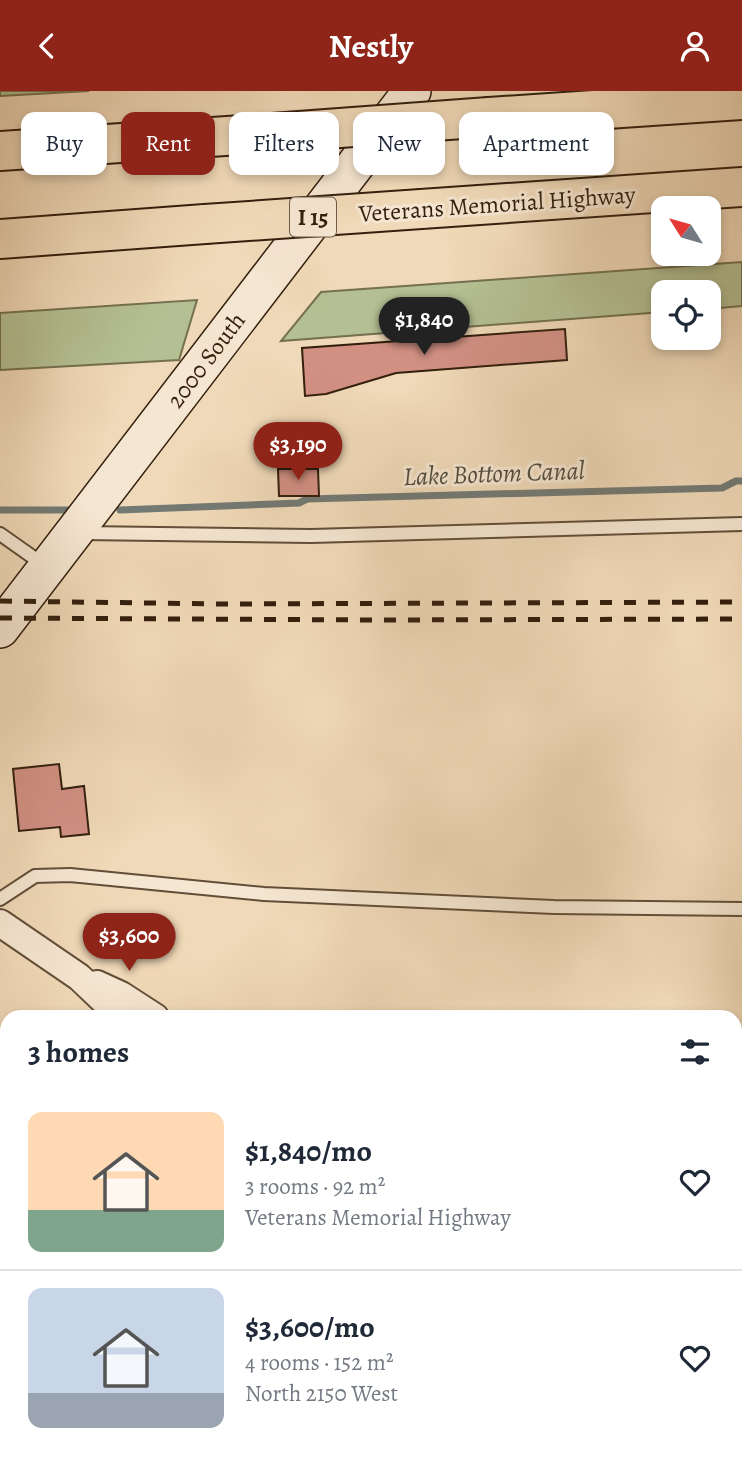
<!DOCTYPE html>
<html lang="en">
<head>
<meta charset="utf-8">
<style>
	:root { --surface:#fff; --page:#f2f2f3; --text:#1f2937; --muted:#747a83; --line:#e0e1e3; --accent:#8f2418 }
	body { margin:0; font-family:Alegreya,serif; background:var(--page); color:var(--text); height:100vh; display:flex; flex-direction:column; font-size:26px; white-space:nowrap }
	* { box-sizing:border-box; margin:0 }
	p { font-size:23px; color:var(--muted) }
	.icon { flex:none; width:38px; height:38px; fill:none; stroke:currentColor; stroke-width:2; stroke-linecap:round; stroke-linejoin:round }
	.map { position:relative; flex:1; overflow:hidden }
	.sheet { position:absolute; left:0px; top:919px; width:742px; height:450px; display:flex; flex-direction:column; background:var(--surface); border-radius:21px 21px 0 0; box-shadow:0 4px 10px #0003 }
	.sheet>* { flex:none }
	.top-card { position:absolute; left:21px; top:21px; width:700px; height:63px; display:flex; gap:14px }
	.needle { width:46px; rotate:307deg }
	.fabs { position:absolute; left:651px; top:105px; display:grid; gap:14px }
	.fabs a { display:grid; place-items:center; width:70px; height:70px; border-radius:14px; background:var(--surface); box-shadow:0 4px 10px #0003; font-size:35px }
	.price { position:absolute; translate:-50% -60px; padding:0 16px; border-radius:24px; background:var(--accent); color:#fff; font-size:23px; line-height:46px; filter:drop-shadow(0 2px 4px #0008) }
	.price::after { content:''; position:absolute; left:50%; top:42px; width:21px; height:16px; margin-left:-10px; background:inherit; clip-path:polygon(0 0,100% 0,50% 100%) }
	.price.active { background:#222; color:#fff }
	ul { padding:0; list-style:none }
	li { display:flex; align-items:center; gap:21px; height:175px; padding:0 28px }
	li+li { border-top:2px solid var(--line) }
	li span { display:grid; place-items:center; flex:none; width:196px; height:140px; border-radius:14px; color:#555 }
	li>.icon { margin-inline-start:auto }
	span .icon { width:84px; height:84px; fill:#fffc; stroke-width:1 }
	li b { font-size:30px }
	h2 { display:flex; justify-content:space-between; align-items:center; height:84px; padding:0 28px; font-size:30px }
	.pill { padding:0 24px; border-radius:14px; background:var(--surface); box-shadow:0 4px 10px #0003; font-size:24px; line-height:63px }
	.pill.active { background:var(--accent); color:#fff }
	header { display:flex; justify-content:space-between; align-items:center; height:91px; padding:0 28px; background:var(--accent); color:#fff; font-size:32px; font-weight:600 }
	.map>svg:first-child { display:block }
</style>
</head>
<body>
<header><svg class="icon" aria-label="back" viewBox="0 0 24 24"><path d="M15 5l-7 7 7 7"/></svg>Nestly<svg class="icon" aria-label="person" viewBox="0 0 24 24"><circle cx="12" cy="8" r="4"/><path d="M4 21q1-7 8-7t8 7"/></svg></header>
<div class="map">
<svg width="742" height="1367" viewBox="0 0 742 1367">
	<rect width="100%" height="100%" fill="#f0d9b8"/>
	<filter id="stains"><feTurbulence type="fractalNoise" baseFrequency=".00286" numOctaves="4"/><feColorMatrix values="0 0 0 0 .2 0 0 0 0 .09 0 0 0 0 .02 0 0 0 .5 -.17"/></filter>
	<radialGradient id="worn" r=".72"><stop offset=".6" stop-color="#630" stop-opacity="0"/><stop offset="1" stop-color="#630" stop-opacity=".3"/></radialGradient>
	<!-- green -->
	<path fill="#b4c093" stroke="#747050" stroke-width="2" d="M0,0h89l-89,5z
		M742,171v44l-33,3v-17h-46v20l-382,29 40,-49z
		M197,209l-18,60 -179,10v-57z
		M735,1038h7v290l-7,-4z"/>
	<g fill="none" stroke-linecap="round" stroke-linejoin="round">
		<!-- stream -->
		<path stroke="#737a74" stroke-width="7" d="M0,419h69
			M120,419l179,-7 8,-4 415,-11 14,-7h6"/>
	</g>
	<!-- building -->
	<path fill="#d29083" stroke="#331f0d" stroke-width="2" d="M565,238l2,31 -171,13 -70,21 -21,2 -3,-48z
		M278,378h40l1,27h-40z
		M59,673l3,25 22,-3 5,48 -28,3 -1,-10 -41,4 -6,-62z"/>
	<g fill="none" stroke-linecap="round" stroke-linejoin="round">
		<!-- lane casing -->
		<g stroke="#624e38" stroke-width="16">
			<path id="lane" d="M81,442l230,3 431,-12
				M0,443l44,31
				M0,808l35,-23 35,-1 194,19 290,13 188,2"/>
		</g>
		<!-- street casing -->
		<g stroke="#624e38" stroke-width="30">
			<path id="street" d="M0,832l79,54 42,40
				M97,893l24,11 34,22
				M0,1214h7
				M735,1342l7,5"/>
		</g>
		<!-- secondary casing -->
		<g stroke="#331f0d" stroke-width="40">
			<path id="secondary" d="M0,538l412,-538"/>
		</g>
		<!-- highway casing -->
		<g stroke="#331f0d" stroke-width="42">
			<path id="highway" d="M489,26l253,-17
				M0,60l272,-18
				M421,118l321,-22
				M0,148l205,-15"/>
		</g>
		<!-- lane -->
		<use href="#lane" stroke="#f5e6d1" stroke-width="12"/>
		<!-- street -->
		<use href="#street" stroke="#f5e6d1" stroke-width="26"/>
		<!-- secondary -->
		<use href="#secondary" stroke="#f5e6d1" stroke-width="37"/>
		<!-- highway -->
		<use href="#highway" stroke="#f0d9b8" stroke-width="38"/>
		<!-- rail -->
		<path stroke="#331f0d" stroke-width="5" stroke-dasharray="12 12" stroke-linecap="butt" d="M0,510l222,3 520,-2
			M0,527l375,2 367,-1
			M735,1002h7
			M735,1018h7
			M0,1019h7
			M0,1036h7"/>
		<!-- highway-bridge casing -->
		<g stroke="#331f0d" stroke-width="42" stroke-linecap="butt">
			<path id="highway-bridge" d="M272,42l217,-16
				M205,133l216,-15"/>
		</g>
		<!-- highway-bridge -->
		<use href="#highway-bridge" stroke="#f0d9b8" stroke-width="38"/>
	</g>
	<g text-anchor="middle" stroke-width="6" stroke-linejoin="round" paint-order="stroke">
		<!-- shield labels -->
		<rect fill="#f5e6d1" stroke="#6d5b48" stroke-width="2" x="290" y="106.5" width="46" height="39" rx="5"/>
		<g font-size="23" font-weight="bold" fill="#331f0d">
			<text x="313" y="134">I 15</text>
		</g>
		<!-- street labels -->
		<g font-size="24" fill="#331f0d" stroke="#f5e6d1">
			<text transform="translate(497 113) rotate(-4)" y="8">Veterans Memorial Highway</text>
			<text transform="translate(206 269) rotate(-53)" y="8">2000 South</text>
		</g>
		<!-- water labels -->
		<g font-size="26" font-style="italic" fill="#534d41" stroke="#f5e6d1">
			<text transform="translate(494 382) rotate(-2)" y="9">Lake Bottom Canal</text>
		</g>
	</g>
	<rect width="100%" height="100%" filter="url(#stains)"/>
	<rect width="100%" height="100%" fill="url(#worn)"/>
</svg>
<div class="fabs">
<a><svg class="needle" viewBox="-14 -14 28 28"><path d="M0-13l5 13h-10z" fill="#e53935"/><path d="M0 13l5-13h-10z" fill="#747a83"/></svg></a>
<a><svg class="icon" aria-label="locate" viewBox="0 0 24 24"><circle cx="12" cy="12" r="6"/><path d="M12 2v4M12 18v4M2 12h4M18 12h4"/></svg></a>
</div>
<b class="price active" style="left:424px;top:266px">$1,840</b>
<b class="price" style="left:298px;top:391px">$3,190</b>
<b class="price" style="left:129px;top:882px">$3,600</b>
<div class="top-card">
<a class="pill">Buy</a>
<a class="pill active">Rent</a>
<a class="pill">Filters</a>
<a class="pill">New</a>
<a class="pill">Apartment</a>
</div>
<section class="sheet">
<h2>3 homes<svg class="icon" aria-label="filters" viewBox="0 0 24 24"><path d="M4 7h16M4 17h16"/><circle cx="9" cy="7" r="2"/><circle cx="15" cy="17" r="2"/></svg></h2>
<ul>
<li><span style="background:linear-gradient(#ffd9b3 70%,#7fa58c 0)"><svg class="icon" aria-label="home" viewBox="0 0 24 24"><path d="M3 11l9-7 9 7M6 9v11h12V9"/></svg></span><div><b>$1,840/mo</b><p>3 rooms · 92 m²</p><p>Veterans Memorial Highway</p></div><svg class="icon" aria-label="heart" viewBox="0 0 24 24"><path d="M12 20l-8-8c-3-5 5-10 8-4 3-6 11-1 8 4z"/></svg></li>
<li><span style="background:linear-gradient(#c9d6e8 75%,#9aa5b1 0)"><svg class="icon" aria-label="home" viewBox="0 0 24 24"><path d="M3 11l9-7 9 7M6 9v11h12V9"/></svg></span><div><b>$3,600/mo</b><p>4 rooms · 152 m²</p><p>North 2150 West</p></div><svg class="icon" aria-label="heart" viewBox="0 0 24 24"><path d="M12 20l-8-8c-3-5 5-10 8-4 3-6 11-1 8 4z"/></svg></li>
</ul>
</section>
</div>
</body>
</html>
